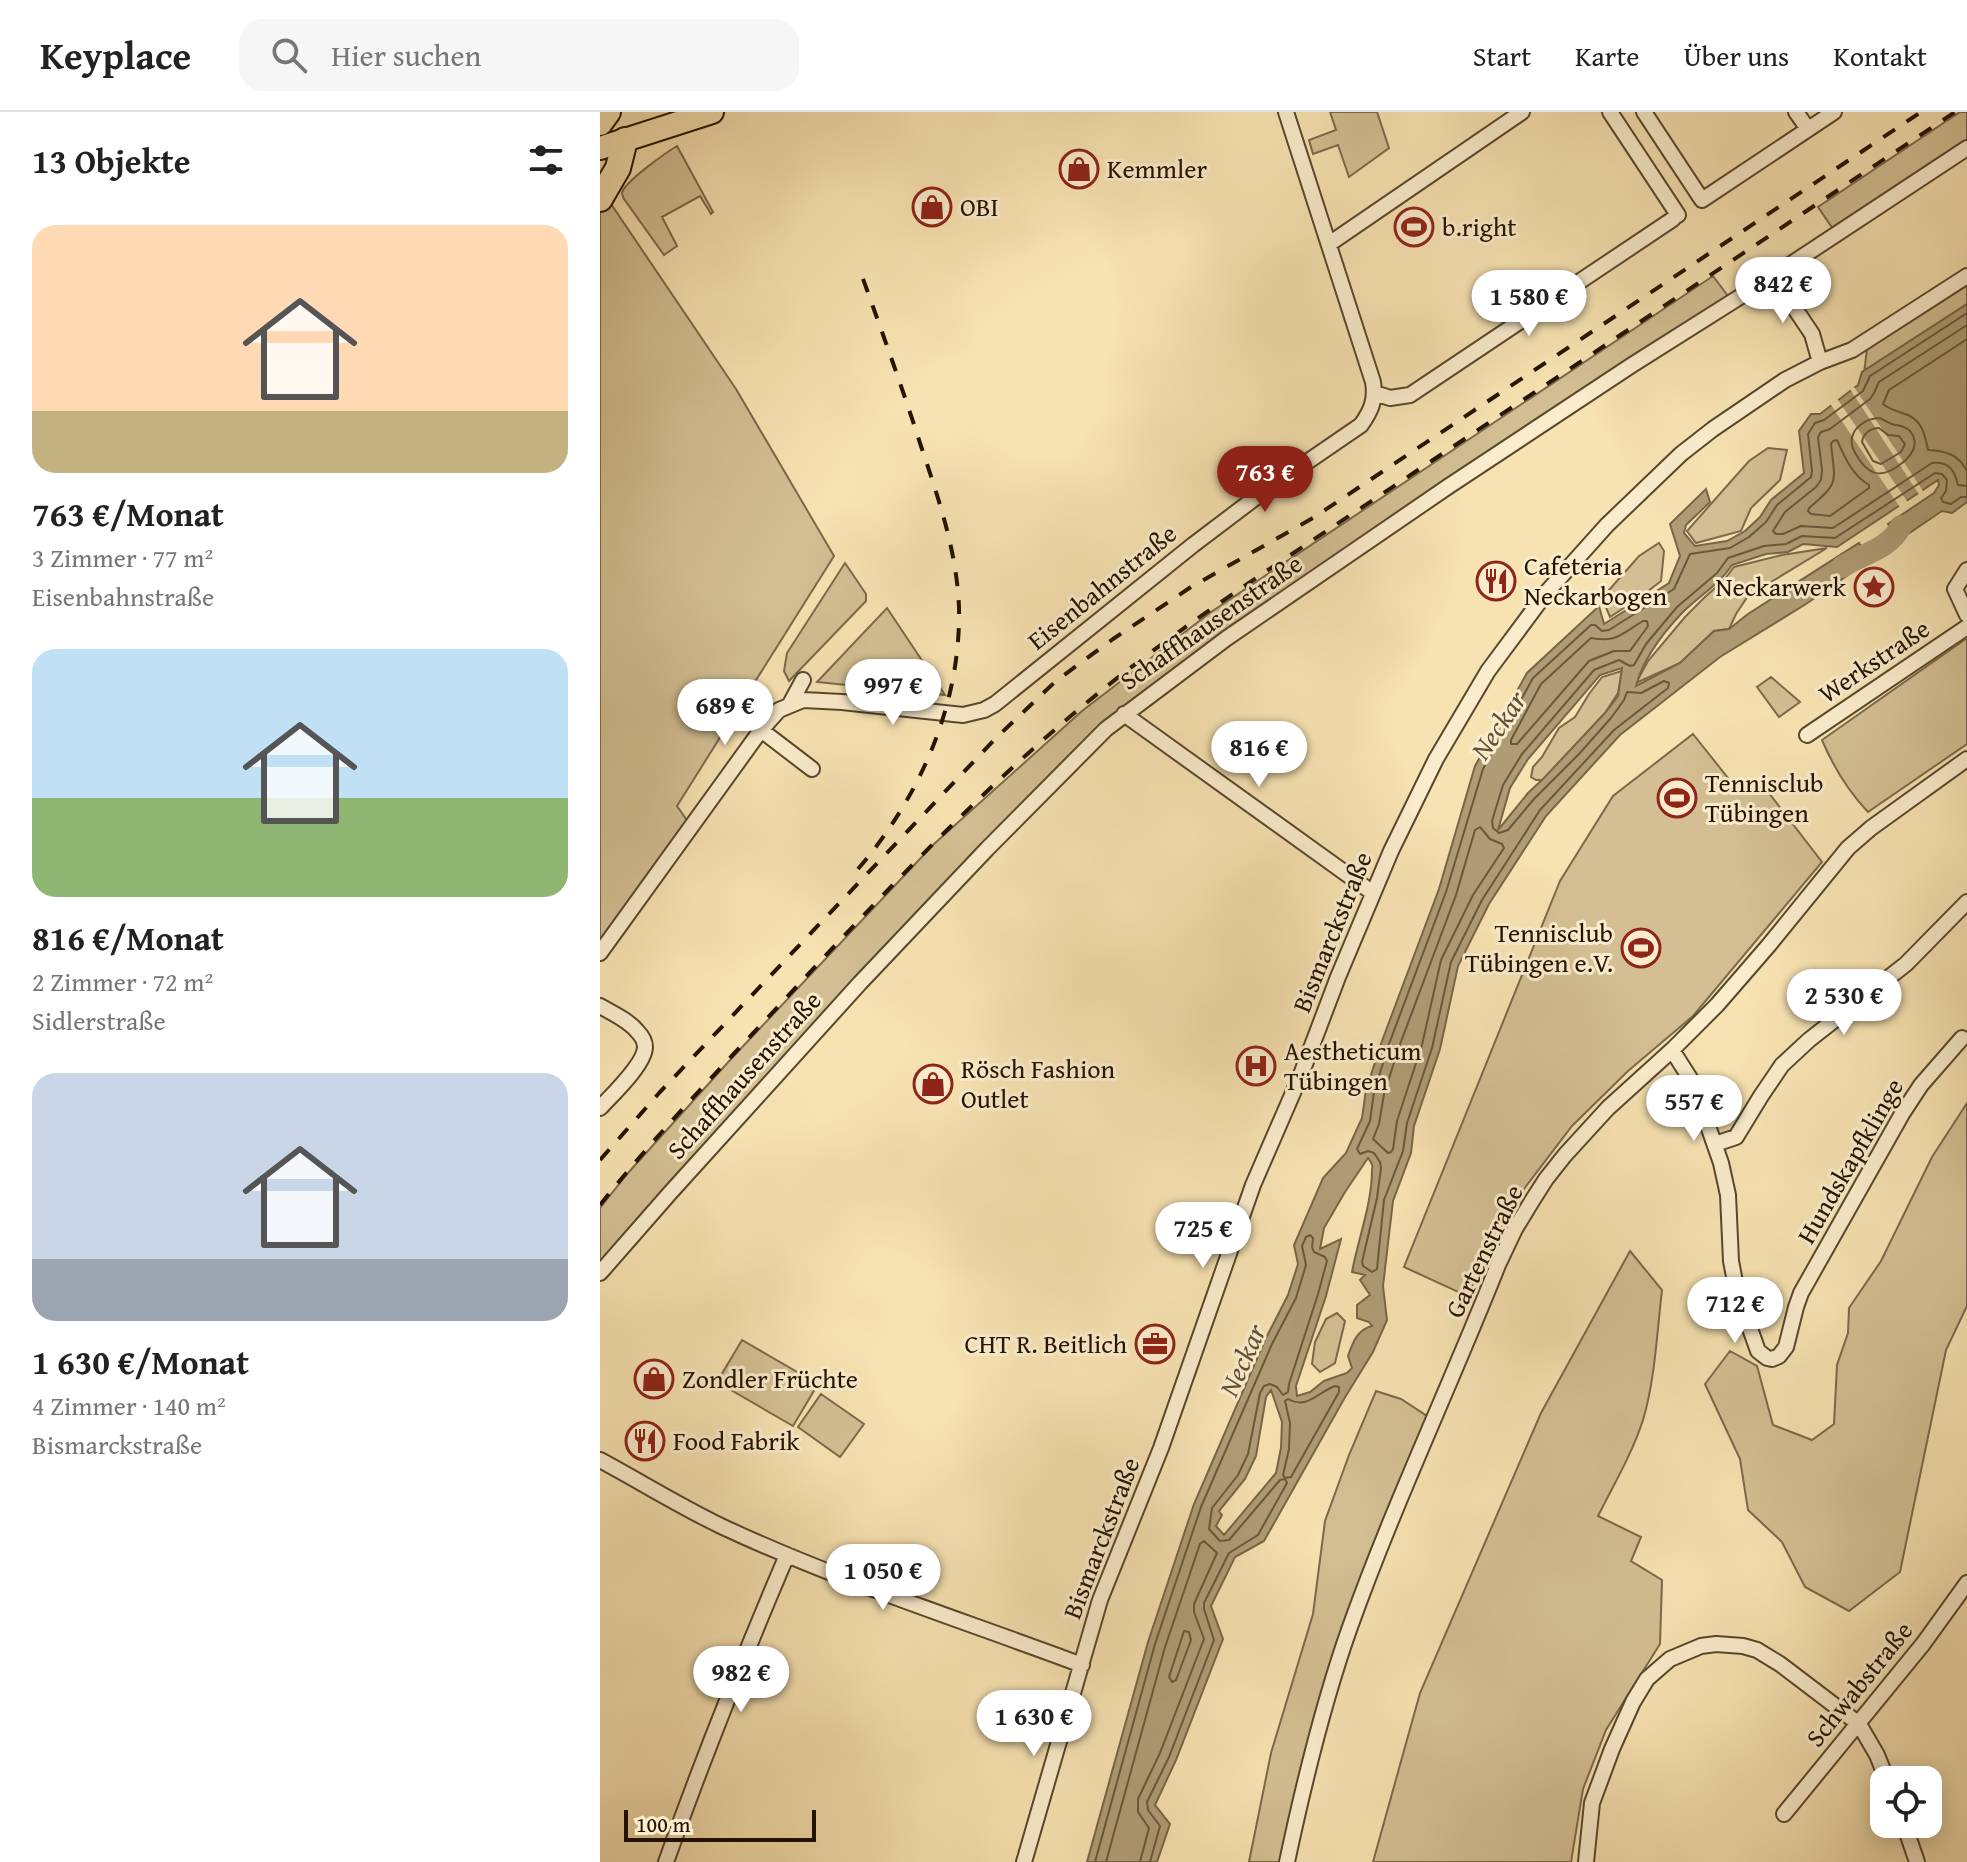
<!DOCTYPE html>
<html lang="de">
<head>
<meta charset="utf-8">
<style>
	:root { --surface:#fff; --page:#f6f6f6; --text:#222; --muted:#767676; --line:#e0e0e0; --accent:#8f2418 }
	body { margin:0; font-family:"Gentium Book Plus",serif; background:var(--page); color:var(--text); height:100vh; display:flex; flex-direction:column; font-size:30px; white-space:nowrap }
	* { box-sizing:border-box; margin:0 }
	p { font-size:26px; color:var(--muted) }
	.icon { flex:none; width:44px; height:44px; fill:none; stroke:currentColor; stroke-width:2; stroke-linecap:round; stroke-linejoin:round }
	.map { position:relative; flex:1; overflow:hidden }
	.details { display:flex; flex-direction:column; background:var(--surface); width:600px }
	.details>* { flex:none }
	.fabs { position:absolute; left:1270px; top:1654px; display:grid; gap:16px }
	.fabs a { display:grid; place-items:center; width:72px; height:72px; border-radius:16px; background:var(--surface); box-shadow:0 4px 20px #0003; font-size:40px }
	.scale { position:absolute; left:24px; bottom:20px; width:192px; box-sizing:border-box; padding-left:8px; border:4px solid #231300; border-top:0; font-size:22px; line-height:28px; white-space:nowrap; color:#231300; -webkit-text-stroke:6px #faeccc; paint-order:stroke }
	.price { position:absolute; translate:-50% -68px; padding:0 18px; border-radius:28px; background:#fff; color:#222; font-size:26px; line-height:52px; filter:drop-shadow(0 2px 4px #0008) }
	.price::after { content:''; position:absolute; left:50%; top:48px; width:24px; height:18px; margin-left:-12px; background:inherit; clip-path:polygon(0 0,100% 0,50% 100%) }
	.price.active { background:var(--accent); color:#fff }
	ul { padding:0; list-style:none }
	li { display:grid; align-content:center; gap:16px; height:424px; padding:0 32px }
	li span { display:grid; place-items:center; height:248px; border-radius:24px; color:#555 }
	li>.icon { margin-inline-start:auto }
	span .icon { width:144px; height:144px; fill:#fffc; stroke-width:1 }
	li b { font-size:34px }
	h2 { display:flex; justify-content:space-between; align-items:center; height:96px; padding:0 32px; font-size:34px }
	header { display:flex; align-items:center; gap:48px; box-sizing:border-box; height:112px; padding:0 40px; background:var(--surface); border-bottom:2px solid var(--line) }
	header strong { font-size:38px }
	nav { display:flex; gap:44px; margin-inline-start:auto; font-size:28px }
	.search { width:560px; height:72px; background:var(--page); display:flex; align-items:center; gap:20px; box-sizing:border-box; padding:0 28px; border-radius:24px; color:var(--muted); font-size:30px }
	main { display:flex; flex:1; min-height:0 }
	.map>svg:first-child { display:block }
</style>
</head>
<body>
<header>
<strong>Keyplace</strong>
<div class="search"><svg class="icon" aria-label="search" viewBox="0 0 24 24"><circle cx="10" cy="10" r="6"/><path d="M15 15l6 6"/></svg>Hier suchen</div>
<nav><a>Start</a><a>Karte</a><a>Über uns</a><a>Kontakt</a></nav>
</header>
<main>
<section class="details">
<h2>13 Objekte<svg class="icon" aria-label="filters" viewBox="0 0 24 24"><path d="M4 7h16M4 17h16"/><circle cx="9" cy="7" r="2"/><circle cx="15" cy="17" r="2"/></svg></h2>
<ul>
<li><span style="background:linear-gradient(#ffd9b3 75%,#c2b280 0)"><svg class="icon" aria-label="home" viewBox="0 0 24 24"><path d="M3 11l9-7 9 7M6 9v11h12V9"/></svg></span><div><b>763 €/Monat</b><p>3 Zimmer · 77 m²</p><p>Eisenbahnstraße</p></div></li>
<li><span style="background:linear-gradient(#bfe0f5 60%,#8fb573 0)"><svg class="icon" aria-label="home" viewBox="0 0 24 24"><path d="M3 11l9-7 9 7M6 9v11h12V9"/></svg></span><div><b>816 €/Monat</b><p>2 Zimmer · 72 m²</p><p>Sidlerstraße</p></div></li>
<li><span style="background:linear-gradient(#c9d6e8 75%,#9aa5b1 0)"><svg class="icon" aria-label="home" viewBox="0 0 24 24"><path d="M3 11l9-7 9 7M6 9v11h12V9"/></svg></span><div><b>1 630 €/Monat</b><p>4 Zimmer · 140 m²</p><p>Bismarckstraße</p></div></li>
</ul>
</section>
<div class="map">
<svg width="1367" height="1750" viewBox="0 0 1367 1750">
	<rect width="100%" height="100%" fill="#f7e2b1"/>
	<filter id="stains"><feTurbulence type="fractalNoise" baseFrequency=".0025" numOctaves="4"/><feColorMatrix values="0 0 0 0 .2 0 0 0 0 .09 0 0 0 0 .02 0 0 0 .5 -.17"/></filter>
	<radialGradient id="worn" r=".72"><stop offset=".6" stop-color="#630" stop-opacity="0"/><stop offset="1" stop-color="#630" stop-opacity=".3"/></radialGradient>
	<!-- green -->
	<path fill="#d3bf93" stroke="#7b694a" stroke-width="2" d="M730,0h47l12,36 -40,29 -11,-32 -25,9 -4,-14 27,-10z
		M1360,0h7v36l-335,217 -526,364 -501,538 -5,-6v-53l28,-35 103,-114 203,-215 148,-133 129,-99 502,-336 18,24 104,-68 -17,-25z
		M77,34l36,66 -2,2 -11,-18 -38,21 15,29 -13,9 -40,-56c-1,-2 -2,-4 -2,-6 2,-11 45,-41 55,-47z
		M9,89l127,188 98,167 -157,250 14,20 -91,127v-741z
		M1367,164v216l-103,-118 4,-34z
		M1168,336l19,2 -7,30 -29,28 -10,23 -45,12 -9,-12 62,-70z
		M1059,431l5,8 -3,30 -19,15 -32,21 -8,-19 37,-42z
		M1227,436l-79,48 -12,18 -7,15 -15,2 -34,32 -44,20 12,-22 37,-44 20,-20 19,-17 10,-13 48,-12z
		M245,451l21,31v7l-77,80 -5,-10 3,-18z
		M287,496l58,87 -128,-13z
		M1367,526v106l-99,68c-20,-21 -35,-46 -46,-72z
		M1022,559l-4,22 -13,20 -62,67h-7l-5,-3 2,-10 9,-10 17,-29 16,-11 14,-23 13,-17z
		M1171,565l29,25 -21,15 -22,-30z
		M1093,622l43,54 26,-4 60,78 -129,154 -65,55 -56,55 -58,76 -47,94 -63,-29 156,-386 53,-85z
		M1367,991v203l-21,44 -46,222 -51,39 -44,-24 -23,-45 -34,-32 -8,-51 -35,-75 25,-33 27,15 16,59 39,15 22,-16 3,-59 11,-32 1,-25 32,-47 51,-104z
		M1030,1139l32,39c-5,42 -7,90 -19,130 -11,34 -29,64 -45,96l43,21 -10,24 31,19 -2,64 -54,86 -23,59 -12,73h-198l47,-169 121,-280z
		M737,1201l8,8 -10,42 -15,9 -8,-8 3,-22 11,-23z
		M142,1228l76,44 -25,42 -76,-44z
		M776,1279l25,8 32,21 -82,204 -64,238h-38l22,-109 42,-139 12,-93 24,-66z
		M221,1282l43,30 -24,33 -42,-30z"/>
	<!-- water -->
	<path fill="#af9c75" stroke="#776546" stroke-width="2" fill-rule="evenodd" d="M1367,192v198l-15,11 -10,-2 -43,29 -11,-16 46,-31 5,-8 -1,-5 -101,67 -34,-3 -15,8 -22,2 -34,11c-13,20 -33,31 -50,48 -19,20 -39,46 -46,73l44,-23 34,-32 15,-2 19,-15 111,-71 11,17 -64,44 -86,53 -100,78 -74,81 -57,88 -31,62 -18,83 -26,77 -3,27 -18,48 -10,85 4,34 -14,32 -29,47 -80,142 -29,16 -24,49 12,33 -47,121 -21,45 15,19 -13,38h-70l61,-220 46,-138 71,-164 23,-45 10,-31 -4,-19 29,-67 23,-25 16,-35 4,-28 16,-49 57,-152 36,-123 52,-93 72,-67 5,18 65,-41 11,-27 -10,-32 36,-35 4,13 -24,23 -2,8 11,13 32,-5 18,-10 15,-14 11,-17 33,-27 -5,-42 12,-17h9l38,-29 4,-13zM1022,556l-4,28 -13,17 -62,66 -15,14 -30,37 12,-42 18,-29 72,-84zM768,1046c4,6 5,6 4,12 0,34 -14,69 -20,102l13,3 -5,5 10,15 -13,10v13l12,4 3,4c-15,4 -19,16 -24,30l4,12 -5,5 -23,8 -14,11 -13,4 -1,-10 30,-90 15,-57 -21,10 4,-21 21,-36zM671,1278l11,32 -1,26 -5,25 -52,62 -8,-9 6,-11 -3,-4 26,-32 11,-23 10,-59z"/>
	<!-- pier -->
	<path fill="#f7e2b1" d="M1254,275l71,107 -5,2 -70,-107z
		M1236,285l73,107 -8,5 -72,-107z"/>
	<g fill="none" stroke-linecap="round" stroke-linejoin="round">
		<!-- shore -->
		<path stroke="#69583a" stroke-width="2" d="M1367,201l-97,63 -7,15 -39,29 -9,3 -7,11 4,37 -1,6 -34,28 -11,17 -17,15 -19,11 -40,6 -16,35 -65,41 -7,1 -7,-6h-4l-58,53 -50,91 -37,123 -57,152 -15,48 -4,29 -13,28 3,5 8,-3 6,2 6,9 1,6 -4,30 -15,64 1,4 9,6 5,-3 7,-69 19,-49 4,-28 25,-75 19,-86 31,-62 58,-90 74,-80 54,-42 1,-5 -5,-2 -23,12 -14,-1 -3,8 -13,18 -32,36 -45,45 -26,31 -9,3 -6,-5 -1,-7 11,-36 19,-31 72,-84 25,-10 11,6 4,-1 12,-21 31,-37 40,-34 11,-15 36,-12 22,-2 16,-8 33,2 100,-65 7,1 5,6 -1,11 -5,7 2,4 8,2 10,-7h6
			M1367,213l-88,57 -5,11 -4,6 -40,30 -9,3 -3,5 4,33 -1,10 -5,7 -31,25 -12,19 3,3h7l18,-8 32,2 99,-65c17,-2 23,8 26,22l9,1
			M1367,227l-78,51 -6,14c7,6 15,7 25,11 15,7 17,21 20,35 18,1 30,4 39,21
			M1280,306c4,2 8,5 12,6 6,2 11,1 17,6 13,14 1,28 -11,36 -14,10 -26,11 -37,-4 -4,-6 -8,-11 -9,-17 -3,-16 14,-27 28,-27z
			M1279,316l9,7 11,1 6,8 -4,8 -20,12 -8,-3 -11,-19c1,-8 8,-14 17,-14z
			M1237,328c8,17 14,34 32,45v3l-39,28 -19,-2 -3,-3 1,-3c31,-26 26,-25 22,-64l2,-3z
			M1043,509h4l1,5 -18,25h-16l-25,10 -72,83h-6v-4l30,-56 50,-46c26,5 30,-4 52,-17z
			M880,715l10,12 12,5 2,4 -31,47 -32,65 -19,85 -25,76 -4,28 -2,3 -3,1 -15,-14 6,-15 5,-30 15,-47 57,-152 19,-65z
			M735,1274l4,1v5l-48,85 -6,1 -2,-3 6,-26 1,-26 -5,-22 3,-2c19,11 30,-7 47,-13z
			M584,1519l5,1 2,8 -15,40 -4,2 -3,-5z
			M495,1750l60,-218 46,-137 71,-163 24,-46 10,-33 -4,-19 4,-9 4,-2 3,3 -1,9 2,5 11,5 2,4 -9,33 -29,90 -1,8 -5,3 -6,-8 -7,-3 -6,2 -4,7 -12,61 -10,21 -26,33 -3,21 11,12 9,-1 51,-60 5,-1 2,4 -29,52 -29,18 -25,50v6l10,31 -45,117 -22,45 1,8 12,16 -10,36
			M506,1750l59,-215 35,-103 4,-3 13,12 -23,51v8l10,27 -44,114 -22,46v13l11,16 -9,34"/>
		<!-- river -->
		<path stroke="#af9c75" stroke-width="22" d="M1242,455c20,-13 48,-18 59,-41"/>
		<!-- minor casing -->
		<g stroke="#58472c" stroke-width="18">
			<path id="minor" d="M1010,0l68,103
				M1044,0l58,88 132,-88
				M1196,0l12,17
				M729,132l193,-132
				M1173,164l39,58 8,28
				M775,281l15,5 20,-3 263,-176
				M1367,458l-12,19 12,26
				M190,592l13,-24
				M524,602l249,179
				M161,618l51,39
				M1207,623l160,-108
				M0,841l161,-223 18,-20 24,-10 39,2 121,13 21,-5 11,-6 198,-159 66,-50 102,-70c10,-14 15,-25 12,-43l-87,-270
				M0,894c12,7 28,14 37,25 4,4 8,10 8,16 0,17 -33,48 -45,61
				M1072,938l21,33 28,80 7,32 3,66 6,31 21,59 9,7 5,1 7,-3 7,-9 10,-40 5,-14 101,-179 19,-29 41,-47
				M1115,1032l21,-7 25,-41 21,-31 27,-25 97,-76 61,-62
				M0,1161l70,-80 190,-210 127,-134 119,-120 121,-91 222,-152 183,-121 141,-89 194,-128
				M0,1348c41,22 81,47 123,67 116,54 239,93 359,138
				M1184,1702l139,-170 44,-61
				M1304,1712l13,38
				M66,1750c37,-104 78,-206 121,-307
				M424,1750l76,-262 61,-152 92,-263 49,-113 36,-95 53,-126 45,-92 52,-88 58,-78 61,-68 74,-71 32,-25 72,-49 35,-18 32,-12 115,-74
				M687,1750c17,-80 36,-159 63,-235 44,-123 100,-241 148,-362l17,-36 17,-28 14,-22 19,-24 43,-47 64,-58 45,-45 52,-60 79,-97 23,-20 96,-69
				M986,1750l6,-59 20,-54 21,-47 14,-23 23,-20 31,-13 15,-2 27,2 14,4 23,14 79,60 18,31 10,25"/>
		</g>
		<!-- primary casing -->
		<g stroke="#231300" stroke-width="26">
			<path id="primary" d="M0,36l112,-36"/>
		</g>
		<!-- trunk casing -->
		<g stroke="#231300" stroke-width="28">
			<path id="trunk" d="M0,11l8,-11
				M0,87l18,-31 7,-28"/>
		</g>
		<!-- minor -->
		<use href="#minor" stroke="#faeccc" stroke-width="14"/>
		<!-- primary -->
		<use href="#primary" stroke="#f7e2b1" stroke-width="22"/>
		<!-- trunk -->
		<use href="#trunk" stroke="#f7e2b1" stroke-width="24"/>
		<!-- rail -->
		<path stroke="#231300" stroke-width="4" stroke-dasharray="14 14" stroke-linecap="butt" d="M258,757c62,-72 103,-165 101,-261 -2,-57 -21,-111 -39,-165 -18,-56 -38,-111 -58,-167
			M0,1048l60,-68 337,-355 59,-56 57,-42 78,-52 122,-69 608,-406
			M0,1093c58,-73 123,-139 186,-207 93,-100 188,-201 293,-289 62,-52 128,-98 195,-143l681,-454"/>
	</g>
	<!-- icons -->
	<defs>
		<g id="shop-ring" transform="scale(2)"><circle r="9.5" fill="#faeccc" stroke="#8f2418" stroke-width="1.5"/><path d="M-5-2.5h2.3a2.7 3.5 0 0 1 5.4 0H5L5.5 6h-11ZM-1.5-2.5h3a1.5 2.3 0 0 0-3 0Z" fill="#8f2418"/></g>
		<g id="stadium-ring" transform="scale(2)"><circle r="9.5" fill="#faeccc" stroke="#8f2418" stroke-width="1.5"/><path d="M0-5a6.5 5 0 1 0 0 10a6.5 5 0 1 0 0-10ZM-3.5-1.8h7v3.6h-7Z" fill="#8f2418"/></g>
		<g id="restaurant-ring" transform="scale(2)"><circle r="9.5" fill="#faeccc" stroke="#8f2418" stroke-width="1.5"/><path d="M-5-6h1v4h1v-4h1v4h1v-4h1v5L-1.5 .5V6h-2V.5L-5-1ZM5-6V6H3V1.5H1.5Q1.5-4 5-6Z" fill="#8f2418"/></g>
		<g id="sight-ring" transform="scale(2)"><circle r="9.5" fill="#faeccc" stroke="#8f2418" stroke-width="1.5"/><path d="M0-6L1.8-2.2L6-1.7L2.9 1.2L3.7 5.4L0 3.3L-3.7 5.4L-2.9 1.2L-6-1.7L-1.8-2.2Z" fill="#8f2418"/></g>
		<g id="hospital-ring" transform="scale(2)"><circle r="9.5" fill="#faeccc" stroke="#8f2418" stroke-width="1.5"/><path d="M-5-5h3v3.5h4V-5h3V5h-3V1.5h-4V5h-3Z" fill="#8f2418"/></g>
		<g id="office-ring" transform="scale(2)"><circle r="9.5" fill="#faeccc" stroke="#8f2418" stroke-width="1.5"/><path d="M-6-3h4V-5.5h4V-3h4V5H-6ZM-1-4.5V-3h2v-1.5ZM-6 0V1H6V0Z" fill="#8f2418"/></g>
	</defs>
	<g fill-rule="evenodd">
		<use href="#shop-ring" x="479" y="57"/>
		<use href="#shop-ring" x="332" y="95"/>
		<use href="#stadium-ring" x="814" y="115"/>
		<use href="#restaurant-ring" x="896" y="469"/>
		<use href="#sight-ring" x="1274" y="475"/>
		<use href="#stadium-ring" x="1077" y="686"/>
		<use href="#stadium-ring" x="1041" y="836"/>
		<use href="#hospital-ring" x="656" y="954"/>
		<use href="#shop-ring" x="333" y="972"/>
		<use href="#office-ring" x="555" y="1232"/>
		<use href="#shop-ring" x="54" y="1267"/>
		<use href="#restaurant-ring" x="45" y="1329"/>
	</g>
	<g text-anchor="middle" stroke-width="6" stroke-linejoin="round" paint-order="stroke">
		<!-- poi labels -->
		<g font-size="26" fill="#231300" stroke="#faeccc" text-anchor="start">
			<text x="507" y="66">Kemmler</text>
			<text x="360" y="104">OBI</text>
			<text x="842" y="124">b.right</text>
			<text x="924" y="463">Cafeteria<tspan x="924" dy="30">Neckarbogen</tspan></text>
			<text x="1246" y="484" text-anchor="end">Neckarwerk</text>
			<text x="1105" y="680">Tennisclub<tspan x="1105" dy="30">Tübingen</tspan></text>
			<text x="1013" y="830" text-anchor="end">Tennisclub<tspan x="1013" dy="30">Tübingen e.V.</tspan></text>
			<text x="684" y="948">Aestheticum<tspan x="684" dy="30">Tübingen</tspan></text>
			<text x="361" y="966">Rösch Fashion<tspan x="361" dy="30">Outlet</tspan></text>
			<text x="527" y="1241" text-anchor="end">CHT R. Beitlich</text>
			<text x="82" y="1276">Zondler Früchte</text>
			<text x="73" y="1338">Food Fabrik</text>
		</g>
		<!-- street labels -->
		<g font-size="26" fill="#231300" stroke="#faeccc">
			<text transform="translate(502 475) rotate(-39)" y="9">Eisenbahnstraße</text>
			<text transform="translate(611 510) rotate(-35)" y="9">Schaffhausenstraße</text>
			<text transform="translate(1274 549) rotate(-34)" y="9">Werkstraße</text>
			<text transform="translate(732 820) rotate(-68)" y="9">Bismarckstraße</text>
			<text transform="translate(144 963) rotate(-48)" y="9">Schaffhausenstraße</text>
			<text transform="translate(1250 1049) rotate(-60)" y="9">Hundskapfklinge</text>
			<text transform="translate(884 1139) rotate(-64)" y="9">Gartenstraße</text>
			<text transform="translate(501 1426) rotate(-69)" y="9">Bismarckstraße</text>
			<text transform="translate(1259 1572) rotate(-51)" y="9">Schwabstraße</text>
		</g>
		<!-- water labels -->
		<g font-size="28" font-style="italic" fill="#625135" stroke="#faeccc">
			<text transform="translate(898 613) rotate(-56)" y="10">Neckar</text>
			<text transform="translate(642 1248) rotate(-66)" y="10">Neckar</text>
		</g>
	</g>
	<rect width="100%" height="100%" filter="url(#stains)"/>
	<rect width="100%" height="100%" fill="url(#worn)"/>
</svg>
<div class="fabs">
<a><svg class="icon" aria-label="locate" viewBox="0 0 24 24"><circle cx="12" cy="12" r="6"/><path d="M12 2v4M12 18v4M2 12h4M18 12h4"/></svg></a>
</div>
<div class="scale">100 m</div>
<b class="price" style="left:1183px;top:213px">842 €</b>
<b class="price" style="left:929px;top:226px">1 580 €</b>
<b class="price active" style="left:665px;top:402px">763 €</b>
<b class="price" style="left:293px;top:615px">997 €</b>
<b class="price" style="left:125px;top:635px">689 €</b>
<b class="price" style="left:659px;top:677px">816 €</b>
<b class="price" style="left:1244px;top:925px">2 530 €</b>
<b class="price" style="left:1094px;top:1031px">557 €</b>
<b class="price" style="left:603px;top:1158px">725 €</b>
<b class="price" style="left:1135px;top:1233px">712 €</b>
<b class="price" style="left:283px;top:1500px">1 050 €</b>
<b class="price" style="left:141px;top:1602px">982 €</b>
<b class="price" style="left:434px;top:1646px">1 630 €</b>
</div>
</main>
</body>
</html>
